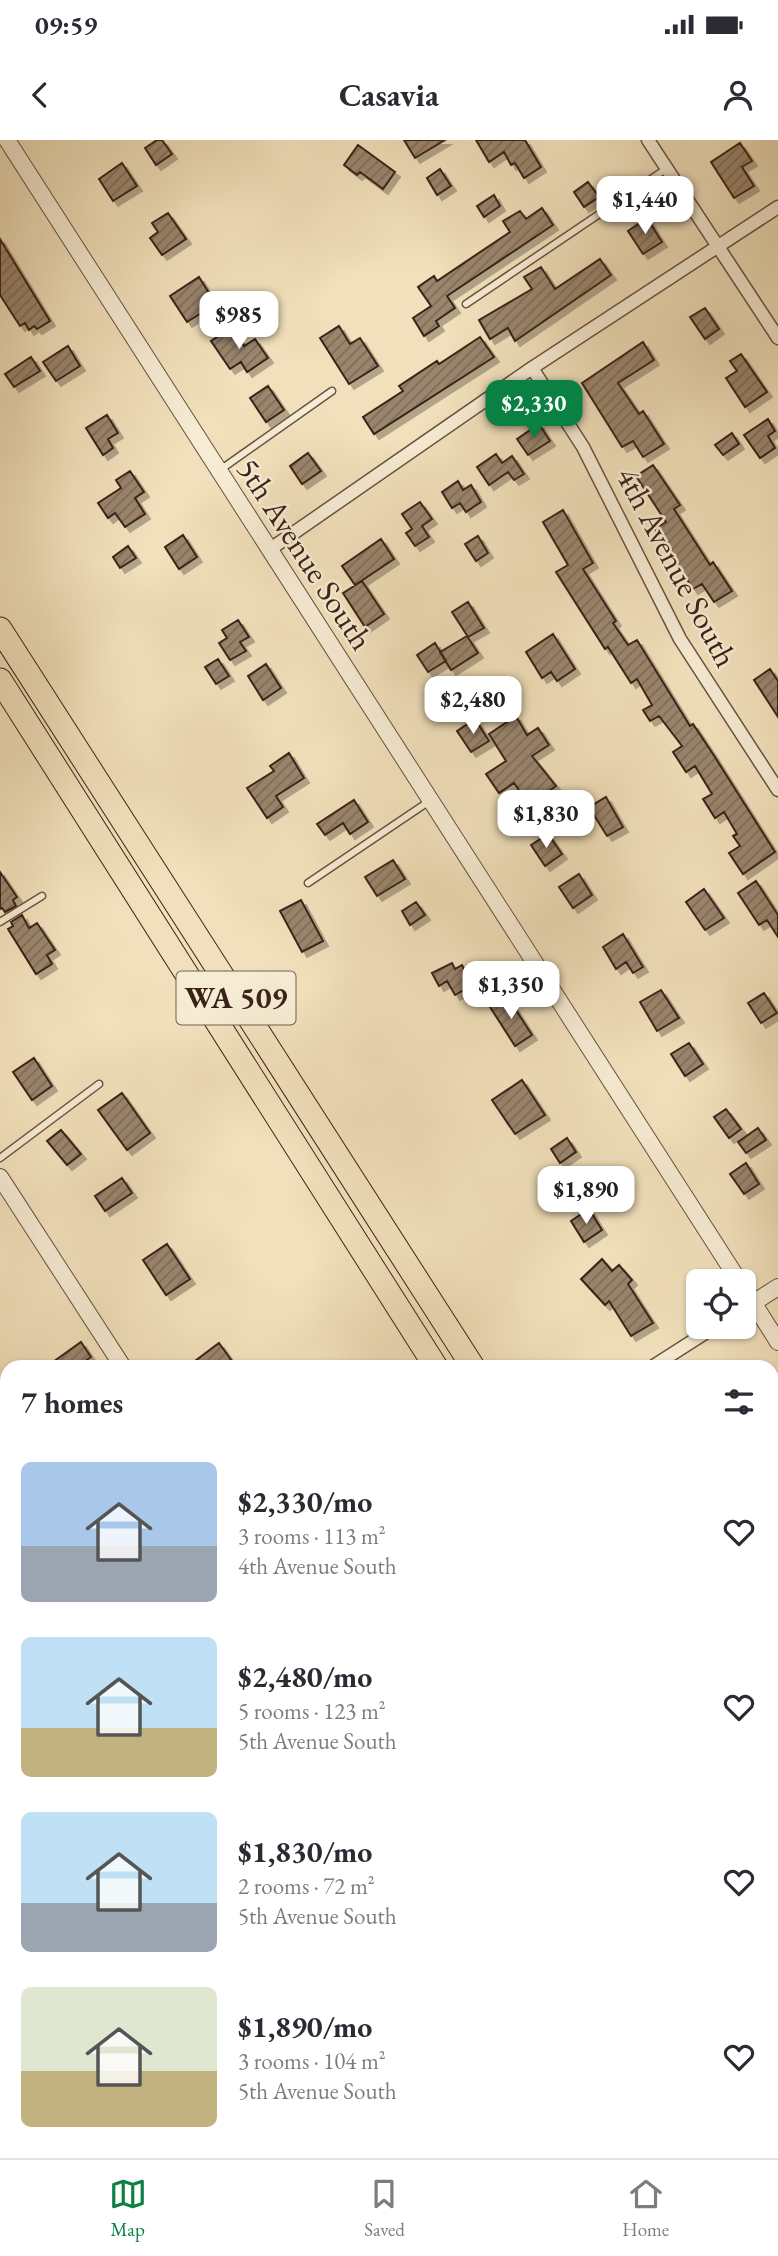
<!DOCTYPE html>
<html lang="en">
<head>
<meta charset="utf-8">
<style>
	:root { --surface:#fff; --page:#f7f7f7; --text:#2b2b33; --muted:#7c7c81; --line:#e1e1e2; --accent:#0b8043 }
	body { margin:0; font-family:"EB Garamond",serif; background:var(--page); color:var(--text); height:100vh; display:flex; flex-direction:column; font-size:26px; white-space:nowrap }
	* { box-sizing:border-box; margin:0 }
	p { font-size:23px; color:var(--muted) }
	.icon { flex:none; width:38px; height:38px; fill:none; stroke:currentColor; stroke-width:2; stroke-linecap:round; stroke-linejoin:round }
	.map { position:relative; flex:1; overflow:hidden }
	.sheet { position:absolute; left:0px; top:1220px; width:779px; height:800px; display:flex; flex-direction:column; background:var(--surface); border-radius:21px 21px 0 0; box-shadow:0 2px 5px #0004 }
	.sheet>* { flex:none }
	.controls { position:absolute; left:686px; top:1129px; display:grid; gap:14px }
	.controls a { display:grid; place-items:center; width:70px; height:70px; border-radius:10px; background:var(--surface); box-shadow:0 2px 5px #0004; font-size:35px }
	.price { position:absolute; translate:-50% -60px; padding:0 16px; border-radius:14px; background:#fff; color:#222; font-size:23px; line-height:46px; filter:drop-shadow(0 2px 4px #0008) }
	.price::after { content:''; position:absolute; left:50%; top:42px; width:21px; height:16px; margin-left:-10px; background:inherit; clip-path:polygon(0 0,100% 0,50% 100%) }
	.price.selected { background:var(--accent); color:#fff }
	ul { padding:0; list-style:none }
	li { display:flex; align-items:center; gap:21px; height:175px; padding:0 21px }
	li span { display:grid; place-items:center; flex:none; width:196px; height:140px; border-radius:10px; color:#555 }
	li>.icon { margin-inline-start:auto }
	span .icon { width:84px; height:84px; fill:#fffc; stroke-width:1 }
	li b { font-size:30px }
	h2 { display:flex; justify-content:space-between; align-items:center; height:84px; padding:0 21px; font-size:30px }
	.status { display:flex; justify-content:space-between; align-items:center; height:49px; padding:0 35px; background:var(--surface); direction:ltr }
	.status svg { height:19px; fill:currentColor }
	header { display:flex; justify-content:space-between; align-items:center; height:91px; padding:0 21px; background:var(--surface); font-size:32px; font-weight:700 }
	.dock { display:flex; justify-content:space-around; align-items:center; height:98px; border-top:2px solid var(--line); background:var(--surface); font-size:19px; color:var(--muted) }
	.dock a { display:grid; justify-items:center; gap:4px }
	.dock .selected { color:var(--accent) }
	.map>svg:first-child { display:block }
</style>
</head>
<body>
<div class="status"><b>09:59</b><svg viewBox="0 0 49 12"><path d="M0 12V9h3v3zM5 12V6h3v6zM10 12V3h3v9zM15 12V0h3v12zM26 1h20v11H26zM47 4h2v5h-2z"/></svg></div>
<header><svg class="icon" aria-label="back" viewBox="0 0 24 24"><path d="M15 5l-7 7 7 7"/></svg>Casavia<svg class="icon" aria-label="person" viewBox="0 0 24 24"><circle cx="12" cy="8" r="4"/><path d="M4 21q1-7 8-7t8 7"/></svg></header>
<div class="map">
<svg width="778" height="2018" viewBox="0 0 778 2018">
	<defs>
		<pattern id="building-hatch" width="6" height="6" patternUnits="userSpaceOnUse" patternTransform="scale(1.75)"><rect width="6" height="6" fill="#9a856d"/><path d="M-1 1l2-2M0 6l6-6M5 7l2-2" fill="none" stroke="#7f6c59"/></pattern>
		<filter id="shadow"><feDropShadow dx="5" dy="5" stdDeviation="0" flood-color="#0004"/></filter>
	</defs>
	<rect width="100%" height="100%" fill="#f1e0bb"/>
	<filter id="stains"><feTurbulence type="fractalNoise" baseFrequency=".00286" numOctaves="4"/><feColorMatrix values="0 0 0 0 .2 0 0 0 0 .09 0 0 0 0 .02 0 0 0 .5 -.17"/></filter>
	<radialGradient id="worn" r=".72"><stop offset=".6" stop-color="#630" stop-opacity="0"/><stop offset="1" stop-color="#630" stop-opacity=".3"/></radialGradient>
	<!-- building -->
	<path fill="url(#building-hatch)" stroke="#3b2218" stroke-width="2" filter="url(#shadow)" d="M157,0h5l10,14 -16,11 -11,-17z
		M404,0h41l-30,18z
		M476,0h49l16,27 -17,11 -9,-15 -4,2 -7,-13 -15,10z
		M740,3l12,18 -10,6 12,19 -20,12 -23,-36z
		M358,5l37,27 -12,17 -23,-17 -3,3 -13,-10z
		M122,23l15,23 -24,15 -14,-22z
		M440,29l11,17 -14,9 -10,-17z
		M588,42l11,15 -15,10 -10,-15z
		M494,55l6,11 -16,11 -7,-11z
		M542,68l11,17 -106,71 8,12 -19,13 3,5 -15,10 -11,-18 18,-12 -13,-19 16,-11 3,5 73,-49 -7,-11 17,-10 6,8z
		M168,73l18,26 -24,16 -12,-17 8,-6 -6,-9z
		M647,78l15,24 -19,12 -15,-23z
		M0,99l50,82 -13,8 -3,-3 -5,4 -4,-7 -5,3 -20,-31z
		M600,119l11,16 -96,66 -7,-13 -18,11 -11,-19 53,-31 -8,-12 17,-10 14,22z
		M199,137l17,27 -29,18 -17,-26z
		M705,168l14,21 -14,10 -15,-22z
		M339,186l11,18 10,-6 18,28 -29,18 -29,-46z
		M232,187l12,19 11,-7 13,19 -21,14 -6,-10 -11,7 -19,-28z
		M480,197l14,20 -120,77 -11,-17 40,-26 -4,-5 38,-25 2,3z
		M643,202l11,18 -36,23 21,31 4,-3 21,33 -21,13 -10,-16 -11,6 -40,-64z
		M68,206l12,20 -24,15 -13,-19z
		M741,214l26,38 -22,15 -19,-29 11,-7 -7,-10z
		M31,217l9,14 -26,16 -9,-13z
		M268,246l16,24 -18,12 -16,-24z
		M107,275l11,18 -10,6 5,9 -10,7 -17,-27z
		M768,279l7,12 -7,5 7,12 -15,10 -16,-23z
		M539,284l11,17 -22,14 -11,-16z
		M732,293l7,11 -16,11 -8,-10z
		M308,313l13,18 -19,13 -12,-18z
		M496,314l6,9 10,-7 12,18 -10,6 -6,-8 -19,13 -12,-18z
		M653,325l27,40 -6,4 36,56 3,-3 19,29 -18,11 -12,-18 -9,5 -38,-60 11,-7 -30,-46z
		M130,331l14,21 -9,6 10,16 -20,13 -10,-14 -7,5 -10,-15 23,-15 -5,-8z
		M458,341l5,9 8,-5 10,17 -15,10 -6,-9 -8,5 -10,-16z
		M420,362l12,17 -10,7 7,11 -14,9 -9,-13 6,-4 -10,-15z
		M563,370l30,53 -10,6 33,52 -3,2 15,22 9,-5 53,86 3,-2 20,30 62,98 -32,22 -14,-21 11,-7 -7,-10 4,-2 -13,-22 -9,6 -12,-19 9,-5 -17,-28 -9,6 -13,-20 9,-6 -23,-30 -9,5 -7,-11 9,-5 -15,-26 -6,4 -23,-36 -3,2 -49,-77 12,-7 -25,-43z
		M183,395l14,22 -18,12 -14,-22z
		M478,396l10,17 -12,8 -11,-17z
		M381,399l13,20 -39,26 -13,-19z
		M128,406l8,12 -16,10 -7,-11z
		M362,441l22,33 -19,13 -22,-34z
		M468,462l16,26 -16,9 -16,-25z
		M238,480l11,17 -9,5 6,9 -16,9 -11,-17 8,-5 -5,-8z
		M553,494l22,35 -18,12 -6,-9 -9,6 -16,-26z
		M467,496l11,17 -27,17 -11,-18z
		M435,503l11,18 -18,11 -11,-17z
		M218,519l11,17 -13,8 -11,-17z
		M266,524l15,24 -18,12 -15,-24z
		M770,529l8,12v36l-24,-37z
		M516,576l11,19 11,-7 11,17 -17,11 24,30 -27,19 -15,-22 -15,10 -13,-19 20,-13 -17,-27z
		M475,579l14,22 -18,11 -14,-21z
		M289,613l15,25 -28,18 7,11 -16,11 -20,-30 27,-17 -4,-5z
		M606,657l17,30 -16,9 -18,-29z
		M354,660l14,22 -18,12 -7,-11 -18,12 -8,-11z
		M548,694l14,20 -17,12 -14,-21z
		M393,720l12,19 -28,17 -12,-19z
		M0,732l17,25 -4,3 3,6 -11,6 -3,-4 -2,1z
		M579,734l13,21 -19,13 -14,-21z
		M756,741l22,34v22l-11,-17 -8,5 -21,-32z
		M704,749l20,29 -19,12 -19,-28z
		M301,760l22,41 -21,11 -22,-41z
		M416,762l9,13 -15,10 -8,-14z
		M22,775l7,13 8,-5 18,27 -8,5 5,9 -16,10 -28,-45 5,-3 -2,-4z
		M623,794l20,33 -10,6 -7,-11 -10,7 -13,-22z
		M452,823l3,6 7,-4 11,20 -18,10 -8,-14 -8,5 -7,-13z
		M661,850l18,28 -22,13 -17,-29z
		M764,853l13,20 -16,10 -13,-20z
		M507,856l25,39 -17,11 -25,-39z
		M689,903l14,21 -18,12 -14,-22z
		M34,918l18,28 -20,14 -19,-28z
		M522,940l23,35 -30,19 -23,-34z
		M122,953l28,40 -23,17 -29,-40z
		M726,969l15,20 -12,9 -15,-21z
		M758,988l8,12 -20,13 -8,-11z
		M61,990l20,24 -14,11 -20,-24z
		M567,998l9,14 -16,11 -9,-14z
		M746,1023l13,21 -15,10 -14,-20z
		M561,1034l10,14 -22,16 -10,-14z
		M122,1038l10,15 -27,18 -10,-15z
		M589,1069l13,21 -18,12 -13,-21z
		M167,1104l23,35 -24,16 -23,-35z
		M602,1119l10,12 7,-6 13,15 -4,4 25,39 -22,13 -22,-35 -4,4 -24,-26z
		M81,1202l10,15 -15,10h-30z
		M219,1203l13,18 -7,6h-38z"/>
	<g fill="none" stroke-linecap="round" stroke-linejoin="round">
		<!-- service casing -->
		<g stroke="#685241" stroke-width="9">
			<path id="service" d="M466,164l200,-135
				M220,330l112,-79
				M308,743l120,-81
				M0,782l42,-26
				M0,1018l99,-74"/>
		</g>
		<!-- minor casing -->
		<g stroke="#685241" stroke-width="15">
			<path id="minor" d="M648,0l130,198
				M532,228l51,79 97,192 98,151
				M269,410l263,-182 246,-161
				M652,1227l64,-41
				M0,1841l7,11
				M0,1870l7,-4
				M108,2012l4,6
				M74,2018l8,-6"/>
		</g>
		<!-- tertiary casing -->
		<g stroke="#685241" stroke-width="18">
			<path id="tertiary" d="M7,0l732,1141
				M0,1037l123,190
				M744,1148l34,54
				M753,1163l25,-16
				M0,1651l7,-4
				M623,2012l4,6"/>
		</g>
		<!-- motorway casing -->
		<g stroke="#3b2218" stroke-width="25">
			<path id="motorway" d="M0,489l473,738
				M0,540l436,687
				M772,1693l6,9
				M772,1749l6,10"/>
		</g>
		<!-- service -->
		<use href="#service" stroke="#f6ebd3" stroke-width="6"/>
		<!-- minor -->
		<use href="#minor" stroke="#f6ebd3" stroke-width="12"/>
		<!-- tertiary -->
		<use href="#tertiary" stroke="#f6ebd3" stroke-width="16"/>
		<!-- motorway -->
		<use href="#motorway" stroke="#f1e0bb" stroke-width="23"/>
	</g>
	<g text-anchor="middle" stroke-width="5" stroke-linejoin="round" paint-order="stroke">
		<!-- shield labels -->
		<rect fill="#f6ebd3" stroke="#735e50" stroke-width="2" x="176.5" y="831.5" width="119" height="53" rx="5"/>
		<g font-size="30" font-weight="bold" fill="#3b2218">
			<text x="236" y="868">WA 509</text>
		</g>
		<!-- street labels -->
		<g font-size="32" fill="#3b2218" stroke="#f6ebd3">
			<text transform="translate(305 414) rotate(57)" y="11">5th Avenue South</text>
			<text transform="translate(677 427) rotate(62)" y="11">4th Avenue South</text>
		</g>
	</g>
	<rect width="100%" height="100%" filter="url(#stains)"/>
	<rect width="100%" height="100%" fill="url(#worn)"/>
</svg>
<div class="controls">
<a><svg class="icon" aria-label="locate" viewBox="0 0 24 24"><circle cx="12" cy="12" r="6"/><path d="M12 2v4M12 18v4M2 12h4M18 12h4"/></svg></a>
</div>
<b class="price" style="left:645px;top:96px">$1,440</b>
<b class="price" style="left:239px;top:211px">$985</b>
<b class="price selected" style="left:534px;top:300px">$2,330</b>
<b class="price" style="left:473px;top:596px">$2,480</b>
<b class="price" style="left:546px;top:710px">$1,830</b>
<b class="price" style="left:511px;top:881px">$1,350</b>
<b class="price" style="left:586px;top:1086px">$1,890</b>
<section class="sheet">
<h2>7 homes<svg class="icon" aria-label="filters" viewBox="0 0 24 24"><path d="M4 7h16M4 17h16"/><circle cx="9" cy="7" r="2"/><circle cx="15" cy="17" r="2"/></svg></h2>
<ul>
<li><span style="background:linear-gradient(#a9c7e8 60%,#9aa5b1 0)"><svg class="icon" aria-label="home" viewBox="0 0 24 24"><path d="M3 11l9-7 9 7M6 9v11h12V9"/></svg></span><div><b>$2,330/mo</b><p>3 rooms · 113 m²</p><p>4th Avenue South</p></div><svg class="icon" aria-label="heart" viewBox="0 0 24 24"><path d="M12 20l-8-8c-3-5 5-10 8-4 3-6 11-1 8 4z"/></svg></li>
<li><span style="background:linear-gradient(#bfe0f5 65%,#c2b280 0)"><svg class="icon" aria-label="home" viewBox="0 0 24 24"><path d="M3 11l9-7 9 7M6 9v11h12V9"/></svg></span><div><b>$2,480/mo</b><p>5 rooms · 123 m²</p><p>5th Avenue South</p></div><svg class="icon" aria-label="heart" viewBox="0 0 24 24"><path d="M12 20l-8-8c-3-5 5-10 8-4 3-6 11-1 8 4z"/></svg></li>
<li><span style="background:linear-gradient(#bfe0f5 65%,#9aa5b1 0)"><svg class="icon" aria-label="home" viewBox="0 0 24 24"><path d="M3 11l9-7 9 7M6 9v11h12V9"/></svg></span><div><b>$1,830/mo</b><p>2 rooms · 72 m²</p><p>5th Avenue South</p></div><svg class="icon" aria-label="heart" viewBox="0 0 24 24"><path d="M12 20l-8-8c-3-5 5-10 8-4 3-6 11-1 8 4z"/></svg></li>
<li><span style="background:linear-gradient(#dfe7d0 60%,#c2b280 0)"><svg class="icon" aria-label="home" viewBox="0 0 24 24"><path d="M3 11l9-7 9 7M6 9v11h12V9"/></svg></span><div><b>$1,890/mo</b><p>3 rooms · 104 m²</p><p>5th Avenue South</p></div><svg class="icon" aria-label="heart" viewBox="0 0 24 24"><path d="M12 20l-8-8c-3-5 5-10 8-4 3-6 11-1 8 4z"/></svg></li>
</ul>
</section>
</div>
<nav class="dock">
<a class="selected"><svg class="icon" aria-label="map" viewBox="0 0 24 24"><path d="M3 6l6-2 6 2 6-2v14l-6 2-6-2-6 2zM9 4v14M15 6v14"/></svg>Map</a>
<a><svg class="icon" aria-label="saved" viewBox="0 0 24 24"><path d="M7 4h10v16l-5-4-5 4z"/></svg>Saved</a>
<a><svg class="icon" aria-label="home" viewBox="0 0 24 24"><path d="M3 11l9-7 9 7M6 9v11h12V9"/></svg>Home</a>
</nav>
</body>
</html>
